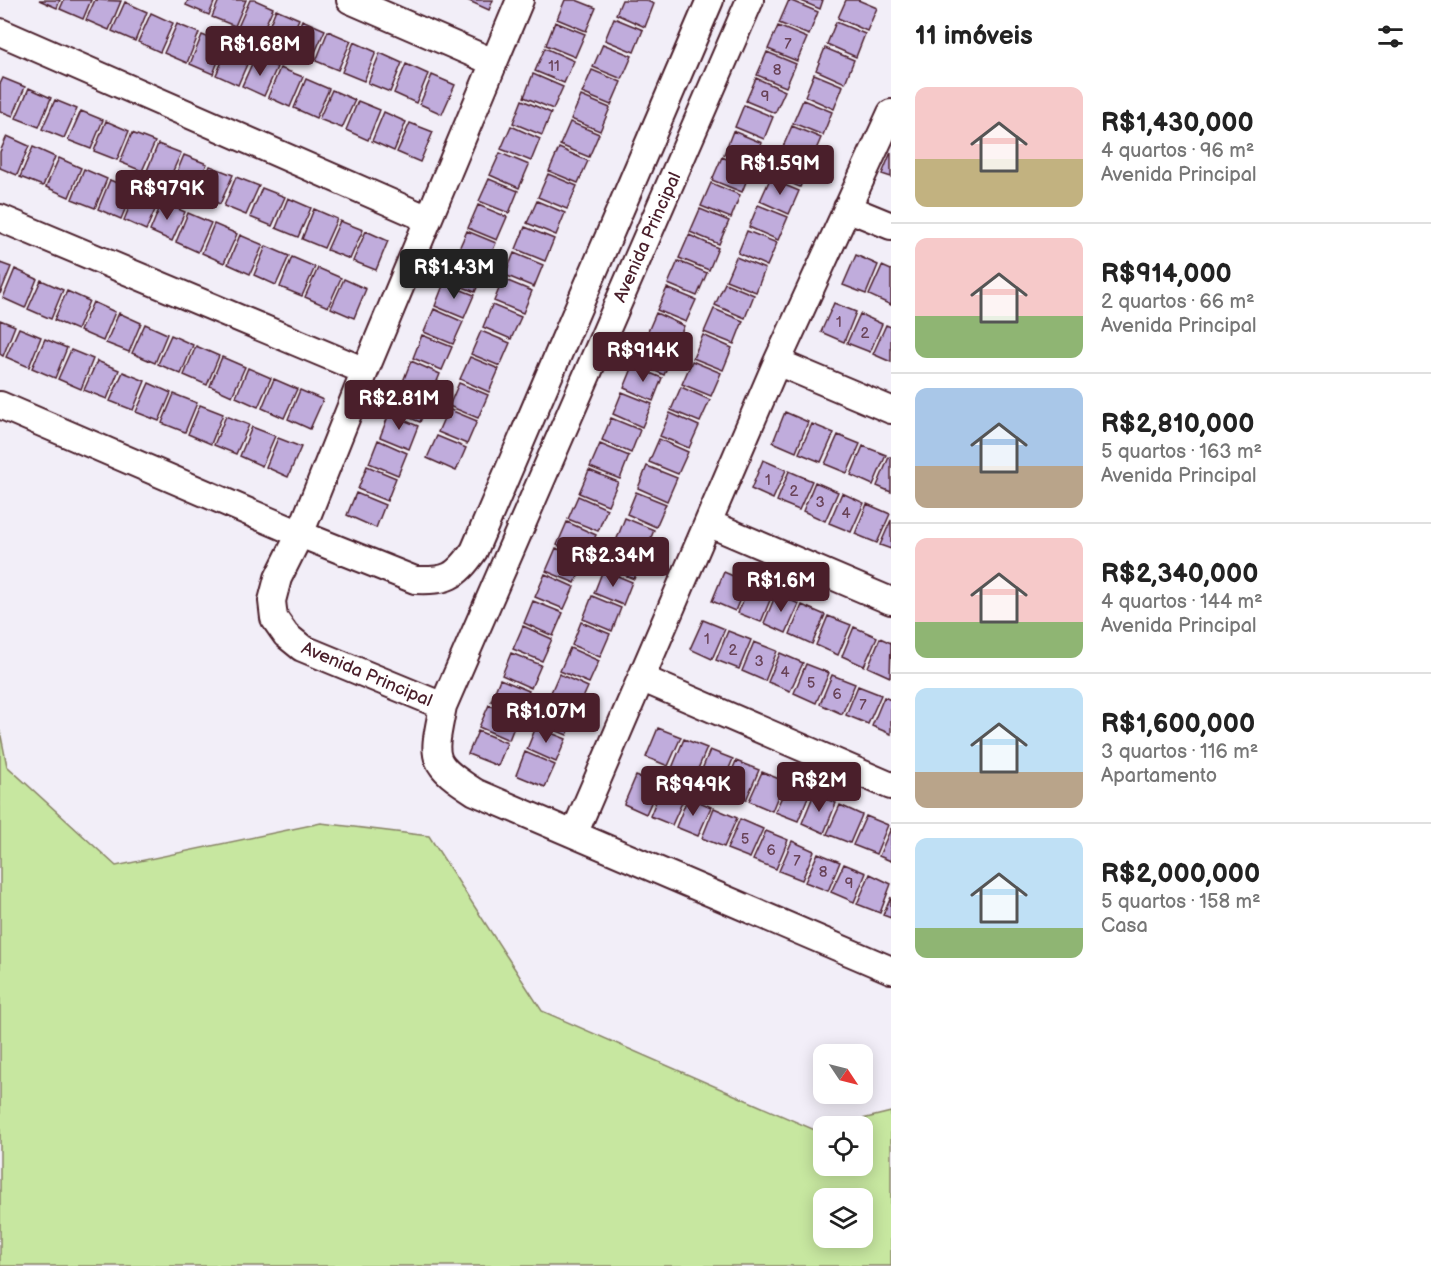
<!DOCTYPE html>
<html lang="pt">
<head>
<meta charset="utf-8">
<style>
	:root { --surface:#fff; --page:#f2f2f2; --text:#222; --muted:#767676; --line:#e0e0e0; --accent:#4a1f2b }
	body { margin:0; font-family:"Balsamiq Sans",sans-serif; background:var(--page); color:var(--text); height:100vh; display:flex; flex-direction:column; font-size:22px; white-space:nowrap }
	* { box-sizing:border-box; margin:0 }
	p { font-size:20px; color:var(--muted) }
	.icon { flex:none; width:33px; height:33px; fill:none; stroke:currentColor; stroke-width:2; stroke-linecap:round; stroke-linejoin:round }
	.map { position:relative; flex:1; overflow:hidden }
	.panel { display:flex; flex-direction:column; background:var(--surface); width:540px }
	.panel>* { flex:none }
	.needle { width:39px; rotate:125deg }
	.controls { position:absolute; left:813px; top:1044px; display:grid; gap:12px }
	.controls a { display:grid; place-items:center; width:60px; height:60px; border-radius:12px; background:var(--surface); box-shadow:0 3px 15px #0003; font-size:30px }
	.price { position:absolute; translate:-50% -51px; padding:0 14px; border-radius:6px; background:var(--accent); color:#fff; font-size:20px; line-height:39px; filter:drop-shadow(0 2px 3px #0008) }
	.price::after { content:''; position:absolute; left:50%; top:36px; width:18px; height:14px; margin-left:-9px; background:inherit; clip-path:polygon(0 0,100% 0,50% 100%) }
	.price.active { background:#222; color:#fff }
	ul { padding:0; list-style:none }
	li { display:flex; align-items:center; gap:18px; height:150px; padding:0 24px }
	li+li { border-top:2px solid var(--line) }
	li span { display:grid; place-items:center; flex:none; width:168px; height:120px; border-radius:12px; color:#555 }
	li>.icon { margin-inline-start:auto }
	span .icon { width:72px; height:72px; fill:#fffc; stroke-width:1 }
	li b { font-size:26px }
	h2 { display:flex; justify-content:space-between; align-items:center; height:72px; padding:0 24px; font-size:26px }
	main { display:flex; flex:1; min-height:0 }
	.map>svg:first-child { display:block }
</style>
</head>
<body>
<main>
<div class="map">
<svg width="891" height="1266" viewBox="0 0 891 1266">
	<rect width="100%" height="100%" fill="#f2eef8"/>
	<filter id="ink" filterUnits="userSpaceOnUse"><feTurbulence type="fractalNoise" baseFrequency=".0167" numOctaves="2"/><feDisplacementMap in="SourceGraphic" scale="12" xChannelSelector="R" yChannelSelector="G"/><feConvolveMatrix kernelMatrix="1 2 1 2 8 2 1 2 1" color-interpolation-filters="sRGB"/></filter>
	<g filter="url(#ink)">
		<!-- green -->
		<path fill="#c7e7a0" stroke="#888366" stroke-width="1.5" fill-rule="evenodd" d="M0,731l7,35 109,100 205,-43 108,13 113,175 275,120 6,-2 1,37h38v-40h-28l57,-14v154h-891zM824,1198h38v40h-38z"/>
		<!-- building -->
		<path fill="#c0acdc" stroke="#4a1f2b" stroke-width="1.5" d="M39,0h21l-3,8z
			M64,0h27l-8,19 -23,-10z
			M95,0l26,1 -12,29 -23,-10z
			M188,0h27l-6,15 -23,-10z
			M219,0h27l-11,26 -23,-9z
			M250,0h5l18,8 -13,29 -22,-10z
			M467,0h26l-4,10z
			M565,0h11l20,8 -10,23 -29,-12z
			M622,0h23l9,4 -9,23 -29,-13z
			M789,0l29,12 -9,23 -30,-12z
			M799,0h24l-3,9z
			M846,0h12l19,8 -10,23 -29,-13z
			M125,2l22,10 -12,29 -23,-10z
			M276,9l23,10 -13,29 -22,-9z
			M151,13l22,10 -13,29 -22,-10z
			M614,18l29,12 -9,22 -29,-12z
			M302,20l23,10 -13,29 -22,-9z
			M555,22l30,12 -10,23 -29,-12z
			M836,22l29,12 -9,23 -29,-13z
			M177,24l22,9 -12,30 -23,-10z
			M778,26l29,12 -10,23 -29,-12z
			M328,31l23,10 -13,29 -22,-9z
			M202,35l23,9 -12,30 -23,-10z
			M354,42l22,10 -12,29 -22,-9z
			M603,44l29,12 -10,23 -29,-12z
			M229,46l22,9 -13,30 -22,-10z
			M545,48l29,13 -10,22 -29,-12z
			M825,48l29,12 -9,23 -29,-13z
			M767,52l29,12 -10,23 -29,-12z
			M380,53l22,10 -12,29 -22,-9z
			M255,57l22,10 -13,29 -22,-10z
			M406,64l22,10 -12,29 -22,-10z
			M280,68l23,9 -13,30 -22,-10z
			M592,70l29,12 -10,23 -29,-12z
			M533,74l30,13 -10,22 -29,-12z
			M814,74l29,12 -9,23 -29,-13z
			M432,75l23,10 -13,29 -22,-10z
			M3,78l22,9 -12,29 -13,-5v-27z
			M756,78l29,13 -10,22 -29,-12z
			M306,79l23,10 -13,29 -22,-10z
			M29,88l22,10 -12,29 -23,-9z
			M332,90l23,10 -13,28 -23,-9z
			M581,96l29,12 -10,23 -29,-12z
			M55,100l22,9 -13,29 -22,-9z
			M522,100l29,13 -9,22 -29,-12z
			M803,100l29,12 -9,23 -30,-12z
			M358,101l22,9 -12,30 -22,-10z
			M744,105l29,12 -9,22 -29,-12z
			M81,111l22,9 -12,29 -23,-9z
			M384,112l22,10 -12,29 -22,-10z
			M106,121l23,10 -12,29 -23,-9z
			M570,122l29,12 -10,23 -29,-12z
			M410,123l23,9 -13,30 -23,-10z
			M511,126l29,13 -9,22 -30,-12z
			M792,126l29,12 -10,23 -29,-12z
			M733,131l29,12 -9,23 -29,-12z
			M132,133l23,9 -13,29 -22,-9z
			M7,136l22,10 -12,29 -17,-7v-16z
			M158,144l23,9 -13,29 -22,-9z
			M33,147l22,10 -12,29 -23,-9z
			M559,148l29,13 -10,22 -29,-12z
			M781,152l29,13 -10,22 -29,-12z
			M891,152v25l-9,-3z
			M500,153l29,12 -10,23 -29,-13z
			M184,155l23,9 -13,29 -22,-9z
			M722,157l29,12 -9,23 -30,-12z
			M59,158l22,10 -12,29 -23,-10z
			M210,166l23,9 -13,29 -22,-9z
			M84,169l23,10 -12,29 -23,-9z
			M548,174l29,12 -10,23 -29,-12z
			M236,177l23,9 -13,29 -22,-9z
			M489,179l29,12 -9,22 -30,-12z
			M770,179l29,12 -10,23 -29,-13z
			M110,180l23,10 -12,29 -23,-10z
			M711,183l29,12 -9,23 -30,-12z
			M262,188l23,9 -13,29 -22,-9z
			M136,191l23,10 -13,29 -22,-10z
			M288,198l23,10 -13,29 -22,-9z
			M537,201l28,12 -9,22 -29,-12z
			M162,202l23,10 -13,29 -22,-10z
			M478,205l29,12 -10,23 -29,-12z
			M758,205l30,12 -10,23 -29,-13z
			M314,209l23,10 -13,29 -22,-9z
			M700,209l29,12 -10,23 -29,-12z
			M188,213l23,10 -13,29 -22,-10z
			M340,221l23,9 -13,29 -23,-9z
			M214,224l23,10 -13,29 -22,-10z
			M525,227l29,12 -9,22 -29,-12z
			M366,231l22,10 -12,29 -23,-9z
			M467,231l29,12 -10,23 -29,-13z
			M747,231l30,12 -10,23 -29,-13z
			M240,235l23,10 -13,29 -22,-10z
			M689,235l29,13 -9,22 -30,-12z
			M266,246l23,10 -13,29 -22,-10z
			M514,253l29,12 -9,22 -29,-12z
			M856,255l22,10 -12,29 -23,-9z
			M292,257l23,10 -13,29 -22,-9z
			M456,257l29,12 -10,23 -29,-12z
			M736,257l29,12 -9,23 -30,-12z
			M678,261l29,12 -10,23 -29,-12z
			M0,263l11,4 -11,27z
			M882,266l9,4v35l-22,-10z
			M318,268l23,10 -13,29 -23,-10z
			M15,269l22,10 -12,29 -22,-10z
			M344,279l22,10 -12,29 -23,-10z
			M503,279l29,12 -9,22 -29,-12z
			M41,280l22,10 -12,29 -23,-10z
			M444,283l30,12 -10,23 -29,-12z
			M725,283l29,12 -9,23 -30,-13z
			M667,288l29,12 -10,22 -29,-12z
			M67,291l22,10 -12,29 -23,-10z
			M93,302l22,10 -12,29 -23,-10z
			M834,303l22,9 -12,30 -23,-10z
			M492,305l29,12 -10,22 -28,-12z
			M434,309l29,13 -10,22 -29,-12z
			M714,309l29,12 -9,23 -30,-12z
			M119,313l22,10 -12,29 -23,-9z
			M656,313l28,13 -9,22 -29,-12z
			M860,314l22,10 -12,28 -23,-9z
			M0,320l15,6 -12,30 -3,-2z
			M145,324l22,10 -12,29 -23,-10z
			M886,325l5,2v35l-18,-8z
			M19,328l22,9 -12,30 -23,-10z
			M481,331l29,12 -10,23 -29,-12z
			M171,335l22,10 -12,29 -23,-10z
			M422,335l30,12 -10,23 -29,-12z
			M703,335l29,13 -9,22 -30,-12z
			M45,339l22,9 -12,30 -23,-10z
			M644,340l29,12 -9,23 -29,-13z
			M196,346l23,10 -12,29 -23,-10z
			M71,350l22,9 -12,30 -23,-10z
			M222,357l23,10 -13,29 -22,-10z
			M470,357l29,12 -10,23 -29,-13z
			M97,361l22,9 -12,29 -23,-9z
			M411,361l29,13 -9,22 -29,-12z
			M692,361l29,12 -10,23 -29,-12z
			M633,366l29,12 -9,23 -29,-13z
			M248,368l23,10 -13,29 -22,-10z
			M123,372l22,9 -12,29 -23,-9z
			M274,379l23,10 -13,29 -22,-10z
			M149,383l22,10 -12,28 -23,-9z
			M459,383l29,12 -10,23 -29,-12z
			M400,387l29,13 -9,22 -29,-12z
			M681,387l29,13 -10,22 -29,-12z
			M300,390l23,10 -13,29 -22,-10z
			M622,392l30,12 -10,23 -29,-13z
			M174,394l23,9 -12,29 -23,-9z
			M200,405l23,9 -12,30 -23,-10z
			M448,409l29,12 -10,23 -29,-12z
			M785,412l23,10 -12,30 -23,-10z
			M670,413l29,13 -10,22 -29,-12z
			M389,414l29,12 -9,23 -29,-12z
			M226,416l23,9 -13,29 -22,-9z
			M611,418l29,12 -9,23 -29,-13z
			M812,424l22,9 -13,29 -22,-9z
			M252,427l23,9 -13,30 -22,-10z
			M838,435l22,9 -13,29 -22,-9z
			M437,436l29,12 -10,23 -29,-13z
			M278,438l23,9 -13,30 -22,-10z
			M659,439l29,13 -10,22 -29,-12z
			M378,440l29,13 -9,22 -29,-12z
			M600,444l29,12 -9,23 -30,-12z
			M863,446l23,9 -13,30 -22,-10z
			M889,457h2v35l-14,-6z
			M763,460l23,10 -13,29 -22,-10z
			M367,466l29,12 -9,23 -29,-12z
			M647,466l30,12 -10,23 -29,-13z
			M589,470l29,12 -10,23 -29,-12z
			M789,471l23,10 -13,29 -22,-9z
			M815,482l23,10 -13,29 -22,-10z
			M636,492l30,12 -10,23 -29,-13z
			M356,493l29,12 -9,23 -29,-13z
			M842,493l22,10 -13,29 -22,-9z
			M578,496l29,13 -9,22 -30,-12z
			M867,504l23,10 -13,29 -22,-9z
			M625,518l29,12 -9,23 -29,-12z
			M891,520v29l-11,-4z
			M567,522l29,13 -10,22 -29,-12z
			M614,544l29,12 -9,23 -29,-12z
			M556,548l29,13 -10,22 -29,-12z
			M603,570l29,12 -9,23 -29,-12z
			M724,572l23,10 -12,29 -23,-10z
			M545,574l29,13 -10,22 -29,-12z
			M750,583l23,10 -12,29 -23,-9z
			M776,594l23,10 -13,29 -22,-10z
			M592,596l29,12 -9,23 -29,-12z
			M533,601l30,12 -10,23 -29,-13z
			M802,605l23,10 -13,29 -22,-10z
			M828,616l23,9 -13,30 -22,-10z
			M703,620l22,9 -13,30 -22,-10z
			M581,622l29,12 -10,23 -28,-12z
			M523,626l29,13 -10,22 -29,-12z
			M854,627l23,10 -13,29 -22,-10z
			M728,631l23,9 -12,29 -23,-9z
			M880,638l11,5 -1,34 -22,-10z
			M754,642l23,9 -12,30 -23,-10z
			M570,648l29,13 -10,22 -29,-12z
			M511,653l30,12 -10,23 -29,-13z
			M780,653l23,10 -13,28 -22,-9z
			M806,664l23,9 -13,30 -22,-10z
			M559,674l29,13 -10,22 -29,-12z
			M832,675l23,9 -13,30 -22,-10z
			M500,679l29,12 -9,23 -29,-13z
			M858,686l23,9 -13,29 -22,-9z
			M884,697l7,3v34l-19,-8z
			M548,700l29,13 -10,22 -29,-12z
			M489,705l29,12 -9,23 -30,-13z
			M536,727l30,12 -10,23 -29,-13z
			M658,728l23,9 -13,29 -22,-9z
			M478,731l29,12 -9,23 -30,-12z
			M684,739l23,9 -13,30 -22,-10z
			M710,750l23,9 -13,30 -22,-10z
			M525,752l30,13 -10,22 -29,-12z
			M736,761l23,9 -13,30 -22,-10z
			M762,772l22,9 -12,30 -23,-10z
			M636,776l23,9 -13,29 -22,-10z
			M788,783l22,9 -12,29 -23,-9z
			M662,787l23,9 -13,29 -22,-9z
			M814,794l22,9 -12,30 -22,-10z
			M688,797l23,10 -13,29 -22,-9z
			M840,805l22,10 -12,28 -23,-9z
			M714,808l23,10 -13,29 -22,-9z
			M866,816l22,9 -12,29 -23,-9z
			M740,819l23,10 -13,29 -23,-9z
			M891,828v33l-12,-5z
			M766,831l22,9 -12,29 -23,-9z
			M792,841l22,10 -12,29 -23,-9z
			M818,853l22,9 -12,29 -23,-9z
			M844,864l22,9 -12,29 -23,-10z
			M870,874l21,10 -11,29 -23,-9z
			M891,897v21l-8,-3z"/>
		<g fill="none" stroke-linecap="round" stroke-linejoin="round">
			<!-- minor casing -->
			<g stroke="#4a1f2b" stroke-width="30">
				<path id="minor" d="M350,0l143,62
					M750,0l-307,706c-10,52 -15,56 32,86l416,178
					M0,32l428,187
					M847,208l44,18
					M0,218l365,153
					M777,362l114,48
					M0,405l300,129 115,46c32,1 40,-2 59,-29l236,-551
					M708,523l183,78
					M641,678l250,108
					M443,706l-141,-58 -16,-13 -12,-17 -2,-17 6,-23 22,-44 65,-163 155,-371
					M574,834l203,-472 114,-249"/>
			</g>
			<!-- minor -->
			<use href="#minor" stroke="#fff" stroke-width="26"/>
		</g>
	</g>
	<g text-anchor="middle" stroke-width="6" stroke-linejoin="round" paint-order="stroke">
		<!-- number labels -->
		<g font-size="15" fill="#684257">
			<text x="788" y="49">7</text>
			<text x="554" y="71">11</text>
			<text x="777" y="75">8</text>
			<text x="765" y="101">9</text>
			<text x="839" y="327">1</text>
			<text x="865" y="338">2</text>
			<text x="768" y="485">1</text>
			<text x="794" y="496">2</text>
			<text x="820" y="507">3</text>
			<text x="846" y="518">4</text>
			<text x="707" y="644">1</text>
			<text x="733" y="655">2</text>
			<text x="759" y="666">3</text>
			<text x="785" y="677">4</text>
			<text x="811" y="688">5</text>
			<text x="837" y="699">6</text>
			<text x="863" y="710">7</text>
			<text x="745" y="844">5</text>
			<text x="771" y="855">6</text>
			<text x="797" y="866">7</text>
			<text x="823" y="877">8</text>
			<text x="849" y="888">9</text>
		</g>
		<!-- street labels -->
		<g font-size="18" fill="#4a1f2b" stroke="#fff">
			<text transform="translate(647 237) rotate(-66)" y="6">Avenida Principal</text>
			<text transform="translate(367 674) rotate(23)" y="6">Avenida Principal</text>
		</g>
	</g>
</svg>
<div class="controls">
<a><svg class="needle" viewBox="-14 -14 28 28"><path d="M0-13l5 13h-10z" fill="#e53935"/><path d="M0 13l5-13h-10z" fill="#767676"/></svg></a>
<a><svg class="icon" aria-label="locate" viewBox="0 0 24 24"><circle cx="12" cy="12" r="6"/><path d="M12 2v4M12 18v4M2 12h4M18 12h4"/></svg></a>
<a><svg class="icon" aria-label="layers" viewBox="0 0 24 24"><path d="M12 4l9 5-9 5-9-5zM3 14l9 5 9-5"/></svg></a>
</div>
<b class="price" style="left:260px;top:77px">R$1.68M</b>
<b class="price" style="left:780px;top:196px">R$1.59M</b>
<b class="price" style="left:167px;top:221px">R$979K</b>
<b class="price active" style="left:454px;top:300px">R$1.43M</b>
<b class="price" style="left:643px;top:383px">R$914K</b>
<b class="price" style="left:399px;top:431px">R$2.81M</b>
<b class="price" style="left:613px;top:588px">R$2.34M</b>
<b class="price" style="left:781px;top:613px">R$1.6M</b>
<b class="price" style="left:546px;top:744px">R$1.07M</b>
<b class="price" style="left:819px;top:813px">R$2M</b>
<b class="price" style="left:693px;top:817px">R$949K</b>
</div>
<section class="panel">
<h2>11 imóveis<svg class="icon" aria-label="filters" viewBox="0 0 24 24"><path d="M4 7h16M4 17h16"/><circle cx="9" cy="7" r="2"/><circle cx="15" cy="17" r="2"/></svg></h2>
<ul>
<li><span style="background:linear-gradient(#f6c9c9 60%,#c2b280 0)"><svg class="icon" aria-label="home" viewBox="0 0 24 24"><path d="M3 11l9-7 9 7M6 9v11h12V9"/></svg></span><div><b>R$1,430,000</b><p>4 quartos · 96 m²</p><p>Avenida Principal</p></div></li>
<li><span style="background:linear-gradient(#f6c9c9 65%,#8fb573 0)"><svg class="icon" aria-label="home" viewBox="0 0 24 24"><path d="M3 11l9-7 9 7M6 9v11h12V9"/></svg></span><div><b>R$914,000</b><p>2 quartos · 66 m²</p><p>Avenida Principal</p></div></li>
<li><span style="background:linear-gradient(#a9c7e8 65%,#b9a48a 0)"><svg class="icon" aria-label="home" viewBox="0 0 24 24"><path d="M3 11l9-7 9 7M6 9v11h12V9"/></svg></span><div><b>R$2,810,000</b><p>5 quartos · 163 m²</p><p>Avenida Principal</p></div></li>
<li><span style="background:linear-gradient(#f6c9c9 70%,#8fb573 0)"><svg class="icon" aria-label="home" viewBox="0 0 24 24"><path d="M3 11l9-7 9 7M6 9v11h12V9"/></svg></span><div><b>R$2,340,000</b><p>4 quartos · 144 m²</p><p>Avenida Principal</p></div></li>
<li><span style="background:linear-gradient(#bfe0f5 70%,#b9a48a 0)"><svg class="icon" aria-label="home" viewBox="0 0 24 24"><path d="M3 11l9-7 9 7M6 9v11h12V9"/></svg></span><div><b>R$1,600,000</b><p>3 quartos · 116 m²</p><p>Apartamento</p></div></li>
<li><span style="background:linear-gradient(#bfe0f5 75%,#8fb573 0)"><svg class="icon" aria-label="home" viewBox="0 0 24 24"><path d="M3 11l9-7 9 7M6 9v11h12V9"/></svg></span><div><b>R$2,000,000</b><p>5 quartos · 158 m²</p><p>Casa</p></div></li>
</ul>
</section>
</main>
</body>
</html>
